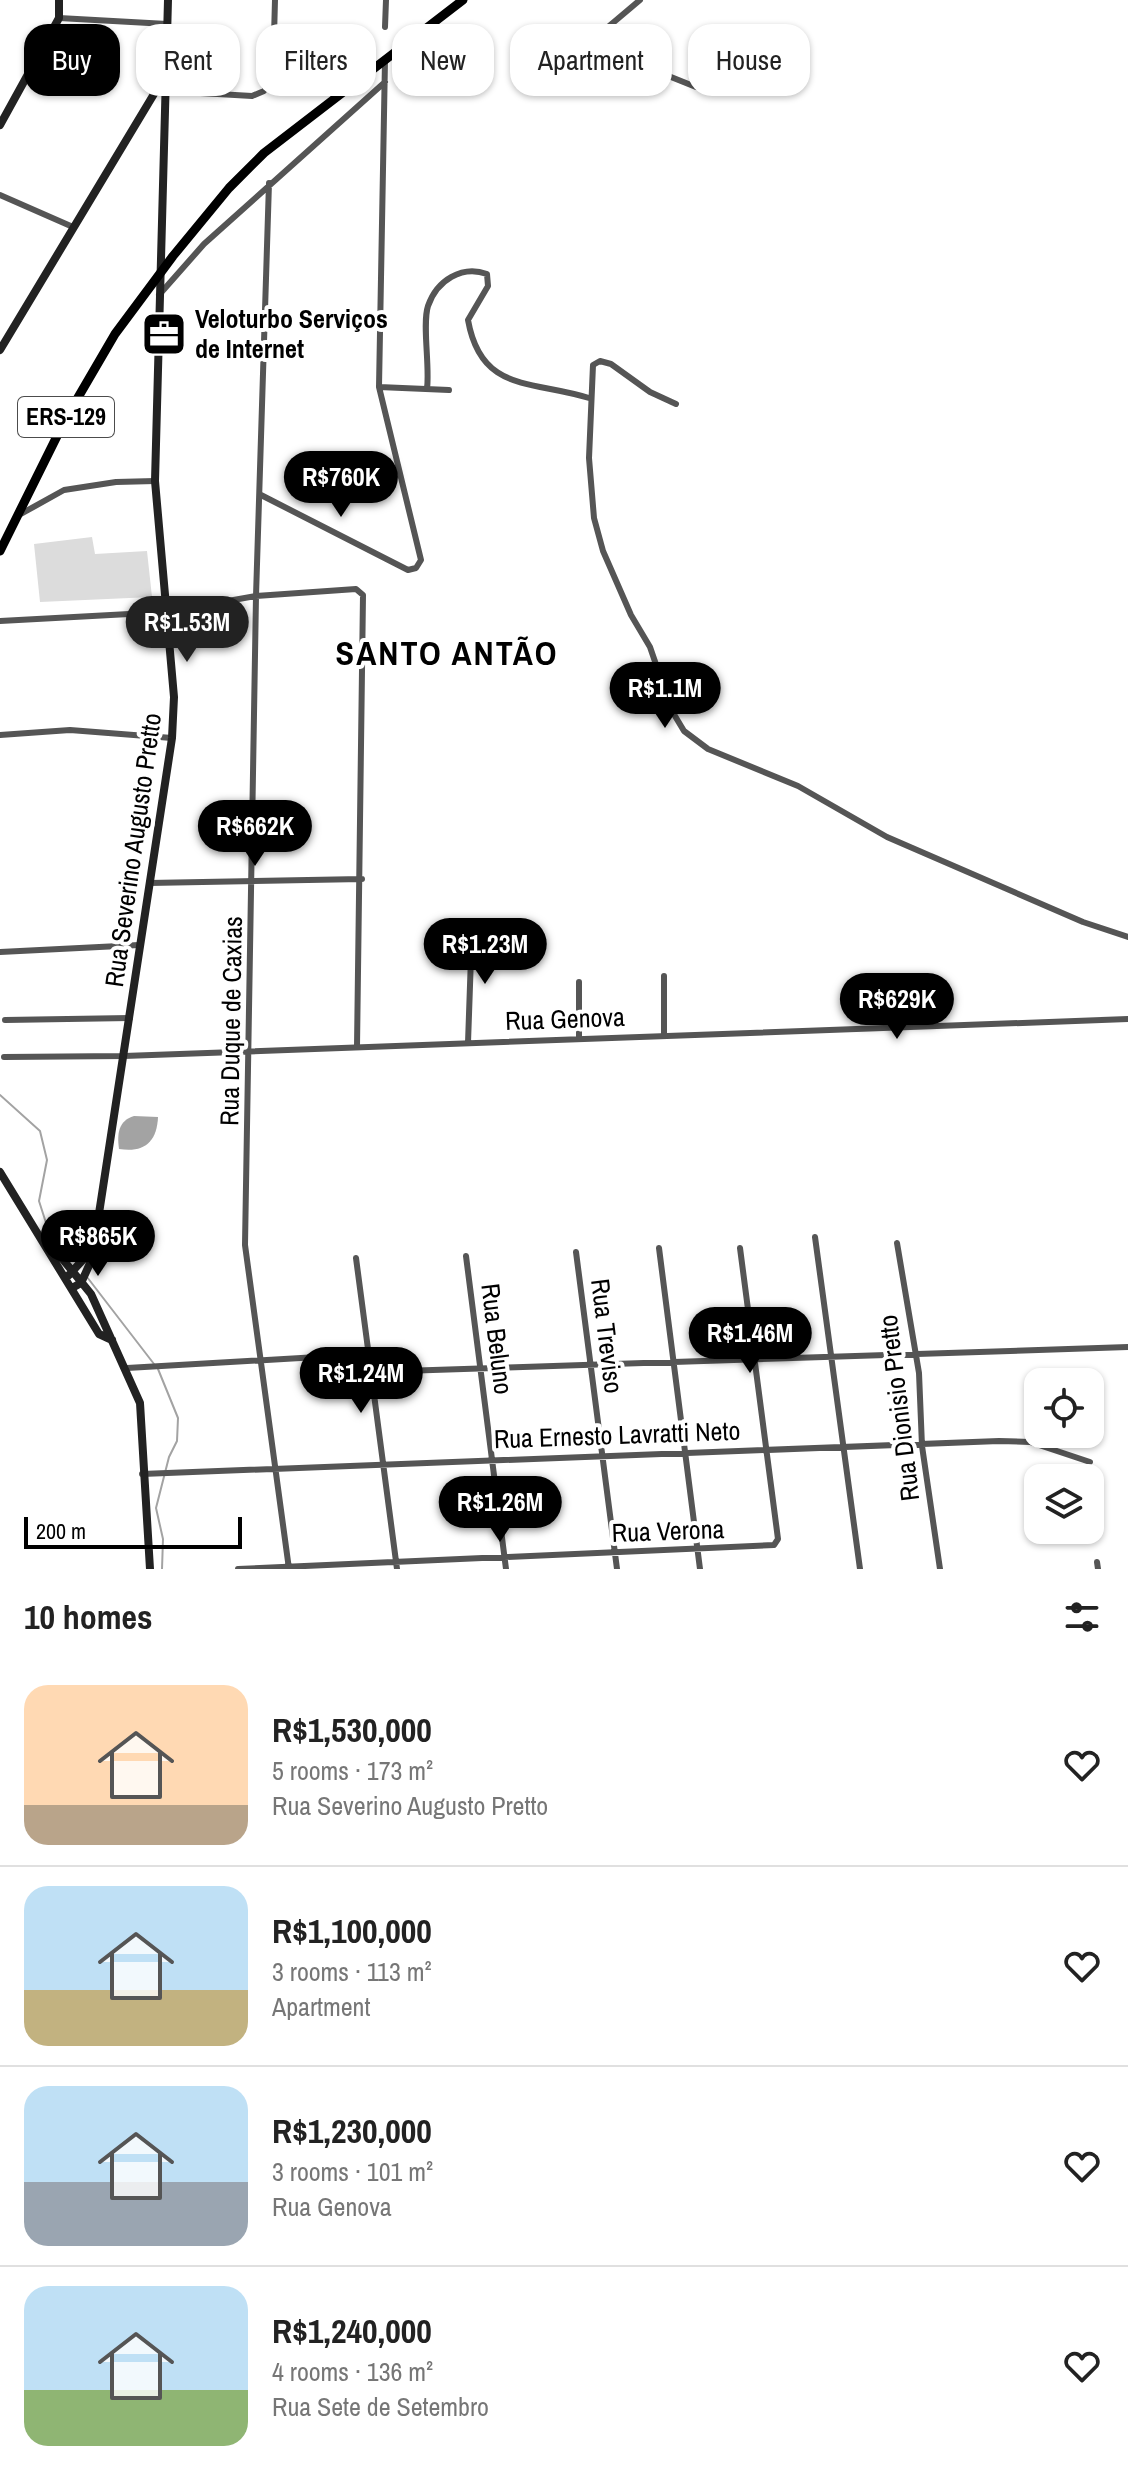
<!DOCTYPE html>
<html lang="en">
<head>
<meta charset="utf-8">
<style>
	:root { --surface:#fff; --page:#f2f2f2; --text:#222; --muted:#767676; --line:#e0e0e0; --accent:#000 }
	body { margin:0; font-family:"Archivo Narrow",sans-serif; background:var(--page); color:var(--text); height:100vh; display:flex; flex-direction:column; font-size:30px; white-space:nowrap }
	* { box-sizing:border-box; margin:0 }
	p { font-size:26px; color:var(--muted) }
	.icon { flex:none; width:44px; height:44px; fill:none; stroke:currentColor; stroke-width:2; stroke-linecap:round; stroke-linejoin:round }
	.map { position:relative; height:1569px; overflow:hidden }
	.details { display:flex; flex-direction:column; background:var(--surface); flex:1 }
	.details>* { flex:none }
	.top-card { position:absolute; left:24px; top:24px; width:1080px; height:72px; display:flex; gap:16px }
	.controls { position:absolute; left:1024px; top:1368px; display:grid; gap:16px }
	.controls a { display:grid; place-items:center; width:80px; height:80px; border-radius:16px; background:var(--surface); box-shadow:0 2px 6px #0004; font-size:40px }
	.scale { position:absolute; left:24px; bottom:20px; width:218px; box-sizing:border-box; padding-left:8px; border:4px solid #000; border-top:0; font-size:22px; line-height:28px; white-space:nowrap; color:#000; -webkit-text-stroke:6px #fff; paint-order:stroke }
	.price { position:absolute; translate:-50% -68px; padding:0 18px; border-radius:28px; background:var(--accent); color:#fff; font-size:26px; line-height:52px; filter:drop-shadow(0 2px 4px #0008) }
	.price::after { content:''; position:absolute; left:50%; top:48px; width:24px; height:18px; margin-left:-12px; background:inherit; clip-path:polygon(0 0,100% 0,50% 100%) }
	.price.active { background:#222; color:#fff }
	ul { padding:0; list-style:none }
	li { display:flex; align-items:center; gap:24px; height:200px; padding:0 24px }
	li+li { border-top:2px solid var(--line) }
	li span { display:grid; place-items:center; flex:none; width:224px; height:160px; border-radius:24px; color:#555 }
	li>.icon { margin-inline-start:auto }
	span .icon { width:96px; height:96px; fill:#fffc; stroke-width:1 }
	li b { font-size:34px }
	h2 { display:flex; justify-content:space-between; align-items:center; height:96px; padding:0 24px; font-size:34px }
	.chip { padding:0 28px; border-radius:24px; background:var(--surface); box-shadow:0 2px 6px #0004; font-size:28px; line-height:72px }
	.chip.active { background:var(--accent); color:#fff }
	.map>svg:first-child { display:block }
</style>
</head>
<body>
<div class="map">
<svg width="1128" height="1569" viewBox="0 0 1128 1569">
	<rect width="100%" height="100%" fill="#fff"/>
	<!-- green -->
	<path fill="#dcdcdc" d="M92,537l3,17 52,-3 5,46 -112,5 -6,-58z"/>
	<!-- water -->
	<path fill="#a3a3a3" d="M134,1116l24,1c-1,25 -14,36 -39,32 -2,-15 -1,-28 15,-33z"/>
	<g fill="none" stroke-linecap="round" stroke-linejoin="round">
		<!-- stream -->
		<path stroke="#a3a3a3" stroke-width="2" d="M0,1095l40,36 7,29 -8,41 8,25 29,36
			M87,1277l67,87
			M158,1369l20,49 -1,23 -8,16 -13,51 7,31 -1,30"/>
		<!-- street -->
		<path stroke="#555" stroke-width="6" d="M59,18l108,6
			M385,27l1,-27
			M591,39l5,8 100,40 54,-41
			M563,65l77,-65
			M166,91l86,5 12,-5 9,-18 2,-73
			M269,183l-13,413 -11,649 44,324
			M0,195l73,32
			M159,295l45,-51 181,-162
			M379,387l70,3
			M427,389c3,-23 -5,-65 1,-83 9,-26 34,-41 59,-32l1,12 -20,34c13,73 64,60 121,78
			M676,404l-26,-12 -39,-28 -11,-3 -7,4 -4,93 5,60 9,33 28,64 19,32 22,64 12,20 24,18 90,37 89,51 196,85 45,15
			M261,495l147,75 8,-2 5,-8 -42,-173 6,-327
			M19,515l45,-25 52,-8 39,-1
			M0,621l166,-9 90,-16 100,-7 7,6 -6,452
			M0,735l70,-5 102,8
			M149,883l213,-4
			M0,952l139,-7
			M664,976v59
			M5,1020l125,-2
			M579,1038v-56
			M468,1043l4,-115
			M4,1057l120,-1 1004,-37
			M815,1237l45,332
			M897,1243l22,130 3,73 18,123
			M659,1248l41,321
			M576,1252l41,317
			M466,1256l40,313
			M356,1258l41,311
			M127,1368l242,-14
			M371,1372l757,-25
			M142,1474l857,-33 31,1 60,20
			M1097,1562l1,7
			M238,1569l536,-24 4,-6 -38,-291"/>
		<!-- secondary -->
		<path stroke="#222" stroke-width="8" d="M0,125l59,-107v-18
			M0,350l166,-276
			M0,1172l99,162 13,6
			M46,1244l10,7 35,43 49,109 10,166
			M69,1275l20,-22
			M72,1288l9,-5 11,-24 80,-521 2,-41 -19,-216 13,-481"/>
		<!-- primary -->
		<path stroke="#000" stroke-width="9" d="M0,551l66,-133 49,-84 58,-78 56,-68 35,-35 199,-153"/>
	</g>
	<!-- icons -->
	<defs>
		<g id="office-square" transform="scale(2.3)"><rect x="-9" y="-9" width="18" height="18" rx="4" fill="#000" stroke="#fff"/><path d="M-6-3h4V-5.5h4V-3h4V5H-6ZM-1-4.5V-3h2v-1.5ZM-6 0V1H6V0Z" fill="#fff"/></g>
	</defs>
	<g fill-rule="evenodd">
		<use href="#office-square" x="164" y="334"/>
	</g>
	<g text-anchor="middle" stroke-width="8" stroke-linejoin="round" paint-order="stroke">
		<!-- shield labels -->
		<rect fill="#fff" stroke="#4c4c4c" stroke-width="2" x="18" y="397" width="96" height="40" rx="6"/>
		<g font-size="24" font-weight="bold" fill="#000">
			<text x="66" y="425">ERS-129</text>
		</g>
		<!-- poi labels -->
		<g font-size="26" font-weight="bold" fill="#000" stroke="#fff" text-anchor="start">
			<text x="195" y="328">Veloturbo Serviços<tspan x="195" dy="30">de Internet</tspan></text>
		</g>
		<!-- street labels -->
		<g font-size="26" fill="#000" stroke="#fff">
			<text transform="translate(133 850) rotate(-82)" y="9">Rua Severino Augusto Pretto</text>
			<text transform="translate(565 1019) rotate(-2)" y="9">Rua Genova</text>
			<text transform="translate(231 1021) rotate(-89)" y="9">Rua Duque de Caxias</text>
			<text transform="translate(607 1336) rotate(83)" y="9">Rua Treviso</text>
			<text transform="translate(497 1339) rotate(83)" y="9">Rua Beluno</text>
			<text transform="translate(899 1408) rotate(-97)" y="9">Rua Dionisio Pretto</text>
			<text transform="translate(617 1435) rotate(-2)" y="9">Rua Ernesto Lavratti Neto</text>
			<text transform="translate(668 1531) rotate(-2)" y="9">Rua Verona</text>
		</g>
		<!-- district labels -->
		<g font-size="34" font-weight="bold" letter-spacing="2" fill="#000" stroke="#fff">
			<text x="447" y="665">SANTO ANTÃO</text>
		</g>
	</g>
</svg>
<div class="controls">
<a><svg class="icon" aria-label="locate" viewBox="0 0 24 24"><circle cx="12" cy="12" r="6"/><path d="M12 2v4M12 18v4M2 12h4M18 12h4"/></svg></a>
<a><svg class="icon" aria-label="layers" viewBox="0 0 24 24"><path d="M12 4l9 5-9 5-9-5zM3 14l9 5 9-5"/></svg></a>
</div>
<div class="scale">200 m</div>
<b class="price" style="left:341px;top:519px">R$760K</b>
<b class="price active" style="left:187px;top:664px">R$1.53M</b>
<b class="price" style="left:665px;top:730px">R$1.1M</b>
<b class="price" style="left:255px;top:868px">R$662K</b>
<b class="price" style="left:485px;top:986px">R$1.23M</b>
<b class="price" style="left:897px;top:1041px">R$629K</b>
<b class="price" style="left:98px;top:1278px">R$865K</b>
<b class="price" style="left:750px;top:1375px">R$1.46M</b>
<b class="price" style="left:361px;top:1415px">R$1.24M</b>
<b class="price" style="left:500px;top:1544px">R$1.26M</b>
<div class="top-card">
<a class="chip active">Buy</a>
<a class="chip">Rent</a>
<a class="chip">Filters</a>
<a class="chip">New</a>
<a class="chip">Apartment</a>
<a class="chip">House</a>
</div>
</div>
<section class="details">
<h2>10 homes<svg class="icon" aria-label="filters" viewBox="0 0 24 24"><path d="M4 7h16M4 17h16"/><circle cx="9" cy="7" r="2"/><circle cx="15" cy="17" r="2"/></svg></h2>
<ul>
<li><span style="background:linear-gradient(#ffd9b3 75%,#b9a48a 0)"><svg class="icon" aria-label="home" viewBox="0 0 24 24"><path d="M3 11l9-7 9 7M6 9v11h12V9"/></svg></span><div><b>R$1,530,000</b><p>5 rooms · 173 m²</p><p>Rua Severino Augusto Pretto</p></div><svg class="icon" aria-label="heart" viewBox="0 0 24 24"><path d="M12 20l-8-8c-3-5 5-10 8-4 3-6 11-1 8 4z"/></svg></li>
<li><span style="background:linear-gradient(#bfe0f5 65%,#c2b280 0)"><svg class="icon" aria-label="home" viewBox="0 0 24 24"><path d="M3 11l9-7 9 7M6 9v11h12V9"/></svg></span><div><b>R$1,100,000</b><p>3 rooms · 113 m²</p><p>Apartment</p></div><svg class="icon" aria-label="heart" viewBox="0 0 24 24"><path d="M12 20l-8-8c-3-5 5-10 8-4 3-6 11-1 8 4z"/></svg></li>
<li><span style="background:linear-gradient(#bfe0f5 60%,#9aa5b1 0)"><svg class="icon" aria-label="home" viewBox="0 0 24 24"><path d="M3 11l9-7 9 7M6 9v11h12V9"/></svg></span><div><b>R$1,230,000</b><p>3 rooms · 101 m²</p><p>Rua Genova</p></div><svg class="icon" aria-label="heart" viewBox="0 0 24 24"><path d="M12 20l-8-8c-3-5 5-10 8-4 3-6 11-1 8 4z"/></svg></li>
<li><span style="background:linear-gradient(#bfe0f5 65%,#8fb573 0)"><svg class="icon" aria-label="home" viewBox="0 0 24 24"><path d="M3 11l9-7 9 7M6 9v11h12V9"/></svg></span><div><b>R$1,240,000</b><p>4 rooms · 136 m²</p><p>Rua Sete de Setembro</p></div><svg class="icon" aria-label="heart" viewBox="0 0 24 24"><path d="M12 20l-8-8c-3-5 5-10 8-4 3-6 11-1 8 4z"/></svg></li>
</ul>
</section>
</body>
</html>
